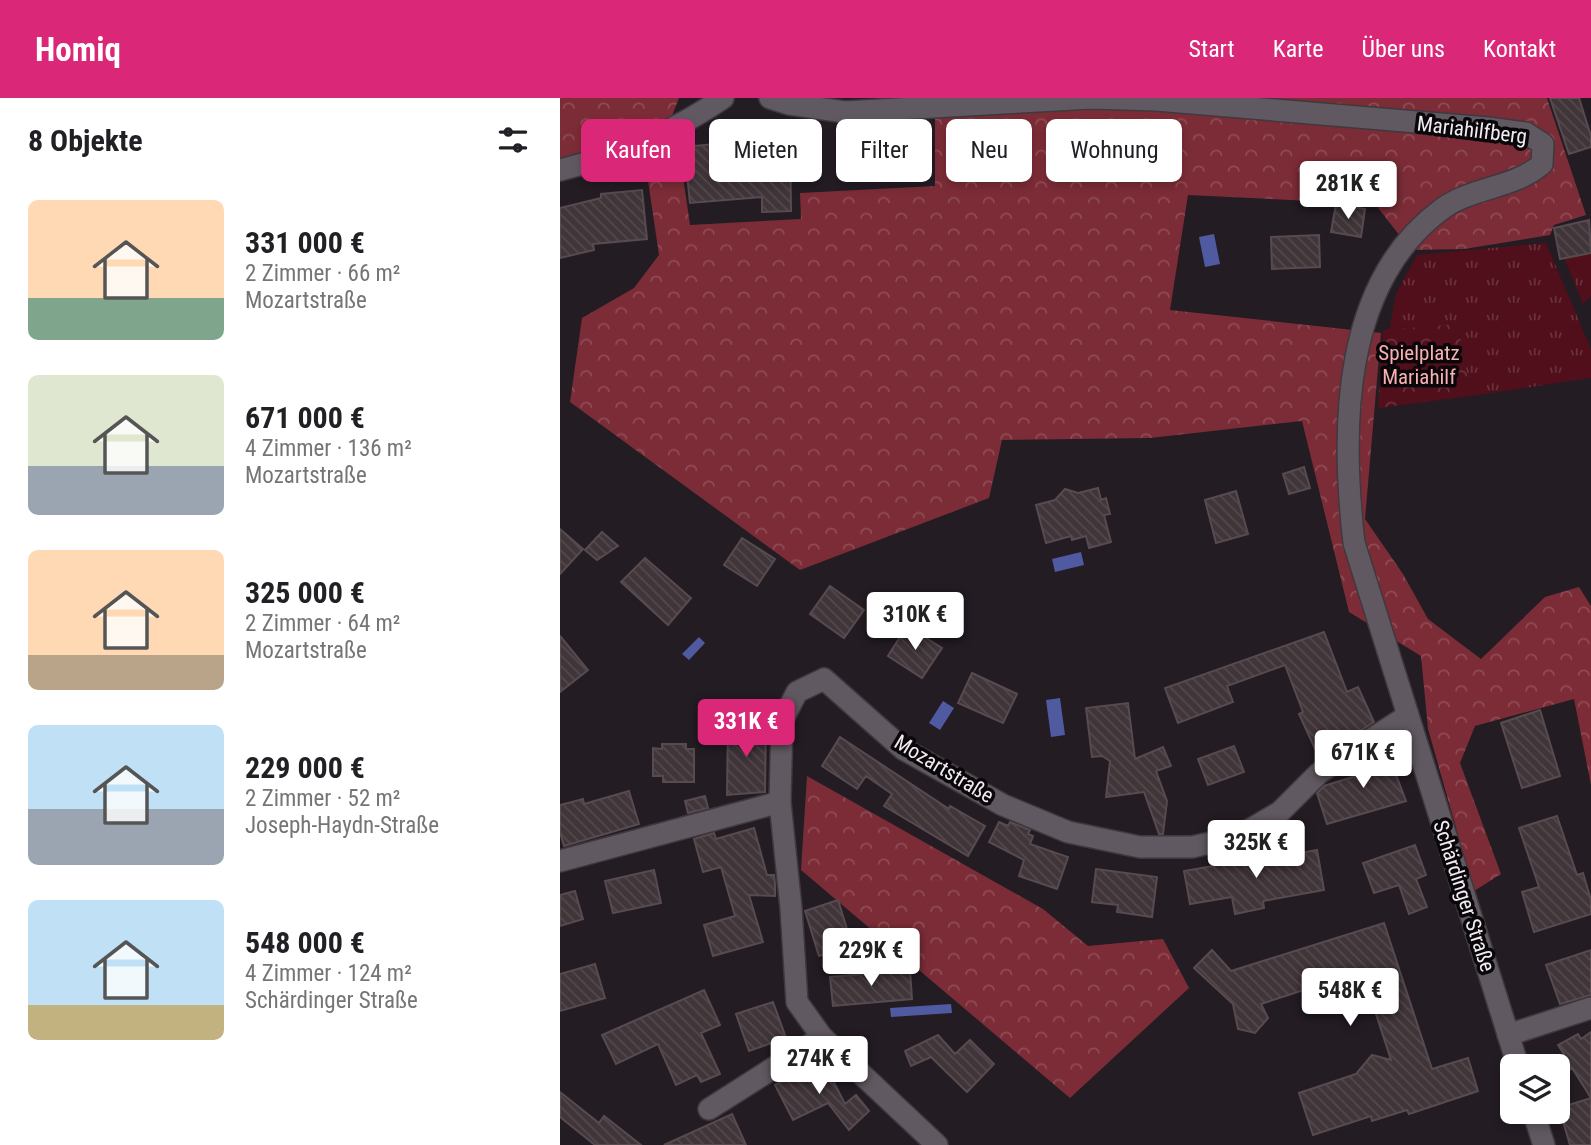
<!DOCTYPE html>
<html lang="de">
<head>
<meta charset="utf-8">
<style>
	:root { --surface:#fff; --page:#f2f2f2; --text:#202124; --muted:#757577; --accent:#db2777 }
	body { margin:0; font-family:"Roboto Condensed",sans-serif; background:var(--page); color:var(--text); height:100vh; display:flex; flex-direction:column; font-size:26px; white-space:nowrap }
	* { box-sizing:border-box; margin:0 }
	p { font-size:23px; color:var(--muted) }
	.icon { flex:none; width:38px; height:38px; fill:none; stroke:currentColor; stroke-width:2; stroke-linecap:round; stroke-linejoin:round }
	.map { position:relative; flex:1; overflow:hidden }
	.details { display:flex; flex-direction:column; background:var(--surface); width:560px }
	.details>* { flex:none }
	.guide { position:absolute; left:21px; top:21px; width:665px; height:63px; display:flex; gap:14px }
	.fabs { position:absolute; left:940px; top:956px; display:grid; gap:14px }
	.fabs a { display:grid; place-items:center; width:70px; height:70px; border-radius:10px; background:var(--surface); box-shadow:0 4px 10px #0003; font-size:35px }
	.price { position:absolute; translate:-50% -60px; padding:0 16px; border-radius:7px; background:#fff; color:#222; font-size:23px; line-height:46px; filter:drop-shadow(0 2px 4px #0008) }
	.price::after { content:''; position:absolute; left:50%; top:42px; width:21px; height:16px; margin-left:-10px; background:inherit; clip-path:polygon(0 0,100% 0,50% 100%) }
	.price.selected { background:var(--accent); color:#fff }
	ul { padding:0; list-style:none }
	li { display:flex; align-items:center; gap:21px; height:175px; padding:0 28px }
	li span { display:grid; place-items:center; flex:none; width:196px; height:140px; border-radius:10px; color:#555 }
	li>.icon { margin-inline-start:auto }
	span .icon { width:84px; height:84px; fill:#fffc; stroke-width:1 }
	li b { font-size:30px }
	h2 { display:flex; justify-content:space-between; align-items:center; height:84px; padding:0 28px; font-size:30px }
	.pill { padding:0 24px; border-radius:10px; background:var(--surface); box-shadow:0 4px 10px #0003; font-size:24px; line-height:63px }
	.pill.selected { background:var(--accent); color:#fff }
	header { display:flex; align-items:center; gap:42px; box-sizing:border-box; height:98px; padding:0 35px; background:var(--accent); color:#fff }
	header strong { font-size:33px }
	nav { display:flex; gap:38px; margin-inline-start:auto; font-size:24px }
	main { display:flex; flex:1; min-height:0 }
	.map>svg:first-child { display:block }
</style>
</head>
<body>
<header>
<strong>Homiq</strong>
<nav><a>Start</a><a>Karte</a><a>Über uns</a><a>Kontakt</a></nav>
</header>
<main>
<section class="details">
<h2>8 Objekte<svg class="icon" aria-label="filters" viewBox="0 0 24 24"><path d="M4 7h16M4 17h16"/><circle cx="9" cy="7" r="2"/><circle cx="15" cy="17" r="2"/></svg></h2>
<ul>
<li><span style="background:linear-gradient(#ffd9b3 70%,#7fa58c 0)"><svg class="icon" aria-label="home" viewBox="0 0 24 24"><path d="M3 11l9-7 9 7M6 9v11h12V9"/></svg></span><div><b>331 000 €</b><p>2 Zimmer · 66 m²</p><p>Mozartstraße</p></div></li>
<li><span style="background:linear-gradient(#dfe7d0 65%,#9aa5b1 0)"><svg class="icon" aria-label="home" viewBox="0 0 24 24"><path d="M3 11l9-7 9 7M6 9v11h12V9"/></svg></span><div><b>671 000 €</b><p>4 Zimmer · 136 m²</p><p>Mozartstraße</p></div></li>
<li><span style="background:linear-gradient(#ffd9b3 75%,#b9a48a 0)"><svg class="icon" aria-label="home" viewBox="0 0 24 24"><path d="M3 11l9-7 9 7M6 9v11h12V9"/></svg></span><div><b>325 000 €</b><p>2 Zimmer · 64 m²</p><p>Mozartstraße</p></div></li>
<li><span style="background:linear-gradient(#bfe0f5 60%,#9aa5b1 0)"><svg class="icon" aria-label="home" viewBox="0 0 24 24"><path d="M3 11l9-7 9 7M6 9v11h12V9"/></svg></span><div><b>229 000 €</b><p>2 Zimmer · 52 m²</p><p>Joseph-Haydn-Straße</p></div></li>
<li><span style="background:linear-gradient(#bfe0f5 75%,#c2b280 0)"><svg class="icon" aria-label="home" viewBox="0 0 24 24"><path d="M3 11l9-7 9 7M6 9v11h12V9"/></svg></span><div><b>548 000 €</b><p>4 Zimmer · 124 m²</p><p>Schärdinger Straße</p></div></li>
</ul>
</section>
<div class="map">
<svg width="1031" height="1047" viewBox="0 0 1031 1047">
	<defs>
		<pattern id="grass-tufts" width="24" height="20" patternUnits="userSpaceOnUse" patternTransform="scale(1.75)"><rect width="24" height="20" fill="#500f1a"/><path d="M3 7l-1-3M5 7V3M7 7l1-3M15 17l-1-3M17 17v-4M19 17l1-3" fill="none" stroke="#6a323c"/></pattern>
		<pattern id="forest-crowns" width="20" height="18" patternUnits="userSpaceOnUse" patternTransform="scale(1.75)"><rect width="20" height="18" fill="#7c2c37"/><path d="M2 6a3 3 0 1 1 6 0M12 15a3 3 0 1 1 6 0" fill="none" stroke="#8f4b54"/></pattern>
		<pattern id="park-crowns" width="20" height="18" patternUnits="userSpaceOnUse" patternTransform="scale(1.75)"><rect width="20" height="18" fill="#500f1a"/><path d="M2 6a3 3 0 1 1 6 0M12 15a3 3 0 1 1 6 0" fill="none" stroke="#6a323c"/></pattern>
		<pattern id="building-back-hatch" width="6" height="6" patternUnits="userSpaceOnUse" patternTransform="scale(1.75)"><rect width="6" height="6" fill="#403539"/><path d="M-1 5l2 2M0 0l6 6M5-1l2 2" fill="none" stroke="#53494c"/></pattern>
	</defs>
	<rect width="100%" height="100%" fill="#231c23"/>
	<!-- grass -->
	<path fill="url(#grass-tufts)" d="M986,145l45,106v29l-120,18 -13,-72 -69,6 7,-36 21,-39z
		M1031,155v43l-8,8 -19,-46z"/>
	<!-- forest -->
	<path fill="url(#forest-crowns)" d="M0,0h119l-11,28 13,37 9,62 111,-6 -1,-26 135,-7v-76l-49,-12h661l39,117 -32,10 -4,10 -86,14 -53,1 -36,-46 -187,-9 -18,115 211,23 -16,186 38,55 25,45 53,40 64,-62 34,-10 12,19v179l-17,-86 -99,27 -15,37 41,111 -27,17 -46,-162 -7,-73 -72,-44 -47,-191 -152,17 -148,2 -13,58 -189,72 -230,-168 12,-84 52,-30 25,-33 -13,-88 -86,13z
		M247,678l236,133 45,37 75,-7 26,49 -119,110 -269,-228z"/>
	<!-- park -->
	<path fill="url(#park-crowns)" d="M898,226l13,72 -93,12 5,-78z"/>
	<!-- water -->
	<path fill="#505aa0" d="M654,136l6,30 -15,3 -6,-30z
		M521,454l3,13 -29,7 -3,-13z
		M139,539l6,6 -16,17 -7,-6z
		M500,600l5,37 -14,2 -5,-37z
		M383,603l11,7 -14,22 -11,-7z
		M391,906l1,9 -61,4 -1,-9z"/>
	<!-- building -->
	<path fill="url(#building-back-hatch)" stroke="#574b50" stroke-width="2" d="M990,0h29l12,38v11l-22,7z
		M370,26l1,34 -51,1 -1,-7 -36,1 -1,-27z
		M230,39l1,74 -29,1v-15l-72,6 -6,-56z
		M82,92l5,49 -54,5 1,6 -34,8v-50l41,-10v-4z
		M776,106l29,5 -4,28 -30,-5z
		M1029,122l2,33 -31,6 -6,-31z
		M759,137l1,32 -48,2 -1,-32z
		M744,369l6,21 -21,6 -6,-20z
		M538,390l3,12 5,-2 4,16 -6,1 7,27 -22,6 -3,-12 -14,4 -1,-4 -25,7 -10,-38 19,-5 10,-11 13,4z
		M676,393l12,43 -32,9 -11,-43z
		M0,431l23,20 -23,25z
		M42,434l16,14 -21,14 -12,-10z
		M182,440l33,21 -18,27 -33,-21z
		M85,460l46,40 -23,27 -47,-43z
		M270,488l34,24 -20,28 -34,-24z
		M347,528l35,22 -20,30 -34,-22z
		M764,534l23,60 11,-5 16,35 -25,16 -33,13 -17,-37 4,-2 -18,-47 -58,21 6,16 -55,21 -13,-35z
		M0,538l28,34 -28,22z
		M412,575l45,21 -14,29 -45,-20z
		M568,605l7,56 28,-12 8,19 -15,5 11,30 -4,33h-4l-15,-42 -38,5 4,-36 -8,-5 -10,1 -6,-49z
		M980,612l20,66 -38,12 -21,-65z
		M168,626h38l-1,68 -38,3z
		M280,639l109,72 1,-3 35,20 -17,30 -84,-50 8,-12 -26,-18 -9,13 -35,-23z
		M102,646h24v5h8v33h-31v-6h-10v-28l9,1z
		M674,648l10,26 -36,13 -10,-26z
		M825,648l21,55 -79,23 -10,-31 7,-7 38,-12 -4,-11z
		M69,693l10,33 -75,22 -4,-14v-27l23,-6 1,5z
		M145,698l3,12 -20,5 -3,-12z
		M997,718l20,59 6,-2 8,27v14l-57,18 -12,-40 17,-5 -20,-59z
		M439,724l9,4 2,-4 20,8 -2,4 5,2 -3,8 38,13 -11,32 -38,-13 5,-16 -35,-18z
		M194,730l13,47h7l1,9v12l-26,-1 14,47 -50,14 -9,-31 31,-9 -14,-49 -18,5 -9,-33 20,-6 2,6z
		M855,747l11,30 -10,4 11,28 -18,7 -10,-29 -25,8 -11,-30z
		M757,752l7,40 -61,11 1,7 -29,6 -3,-17 -42,7 -6,-33 41,-7 -1,-5 30,-6 2,8z
		M536,771l61,8 -5,40 -35,-5 1,-7 -26,-3z
		M94,772l7,33 -48,10 -8,-32z
		M15,793l8,28 -23,7v-31z
		M278,802l14,45 -33,11 -14,-45z
		M824,825l48,146 36,-11 10,33 -69,23 -2,-4 -35,11 -1,-5 -58,19 -14,-42 57,-19 16,-19 19,5 -29,-89 -101,33 7,14 -13,15 -17,-4 -5,-25 -39,-36 18,-18 19,21z
		M1031,852v45l-31,9 -14,-39z
		M35,866l10,34 -45,13v-37z
		M350,872l2,29 -79,7 -3,-29z
		M144,892l16,35 -19,8 19,41 -19,8 -4,-7 -21,10 -18,-41 -42,20 -14,-29z
		M213,904l13,36 -37,13 -13,-37z
		M1031,934v66l-19,-30 -14,9v-11l-8,-3 14,-9 -6,-9 20,-11 3,5z
		M378,937l17,19 15,-14 24,24 -27,28 -36,-35 -20,9 -6,-15z
		M263,963l22,43 11,-9 13,16 -20,19 -21,-27 -35,17 -18,-35z
		M0,994l39,31 5,-7 37,29h-46l-35,-28z
		M1031,1000v47h-21l-11,-37z
		M172,1016l14,31h-82z"/>
	<g fill="none" stroke-linecap="round" stroke-linejoin="round">
		<!-- street casing -->
		<g stroke="#3e393e" stroke-width="24">
			<path id="street" d="M0,72c60,-15 112,-37 163,-72
				M0,763l220,-59 2,-81 15,-29 27,-13 79,70 100,56 65,27 72,15h52l45,-10 43,-25 39,-39 88,-57
				M948,937l83,-27
				M262,939l115,108
				M149,1011l113,-72 -25,-35 -6,-94 -11,-106"/>
		</g>
		<!-- secondary casing -->
		<g stroke="#3e393e" stroke-width="24">
			<path id="secondary" d="M210,0l19,6 56,8 247,-14 64,2 332,28 38,5 17,11 -1,20c-27,24 -70,23 -100,45 -101,74 -101,221 -88,334l164,523
				M973,1013l11,34"/>
		</g>
		<!-- street -->
		<use href="#street" stroke="#615961" stroke-width="21"/>
		<!-- secondary -->
		<use href="#secondary" stroke="#615961" stroke-width="21"/>
	</g>
	<g text-anchor="middle" stroke-width="7" stroke-linejoin="round" paint-order="stroke">
		<!-- street labels -->
		<g font-size="21" fill="#f1ecf1" stroke="#0a070a">
			<text transform="translate(912 32) rotate(7)" y="7">Mariahilfberg</text>
			<text transform="translate(384 671) rotate(31)" y="7">Mozartstraße</text>
			<text transform="translate(904 798) rotate(72)" y="7">Schärdinger Straße</text>
		</g>
		<!-- park labels -->
		<g font-size="21" fill="#f8b0b3" stroke="#0a070a">
			<text x="859" y="262">Spielplatz<tspan x="859" dy="24">Mariahilf</tspan></text>
		</g>
	</g>
</svg>
<div class="fabs">
<a><svg class="icon" aria-label="layers" viewBox="0 0 24 24"><path d="M12 4l9 5-9 5-9-5zM3 14l9 5 9-5"/></svg></a>
</div>
<b class="price" style="left:788px;top:123px">281K €</b>
<b class="price" style="left:355px;top:554px">310K €</b>
<b class="price selected" style="left:186px;top:661px">331K €</b>
<b class="price" style="left:803px;top:692px">671K €</b>
<b class="price" style="left:696px;top:782px">325K €</b>
<b class="price" style="left:311px;top:890px">229K €</b>
<b class="price" style="left:790px;top:930px">548K €</b>
<b class="price" style="left:259px;top:998px">274K €</b>
<div class="guide">
<a class="pill selected">Kaufen</a>
<a class="pill">Mieten</a>
<a class="pill">Filter</a>
<a class="pill">Neu</a>
<a class="pill">Wohnung</a>
</div>
</div>
</main>
</body>
</html>
